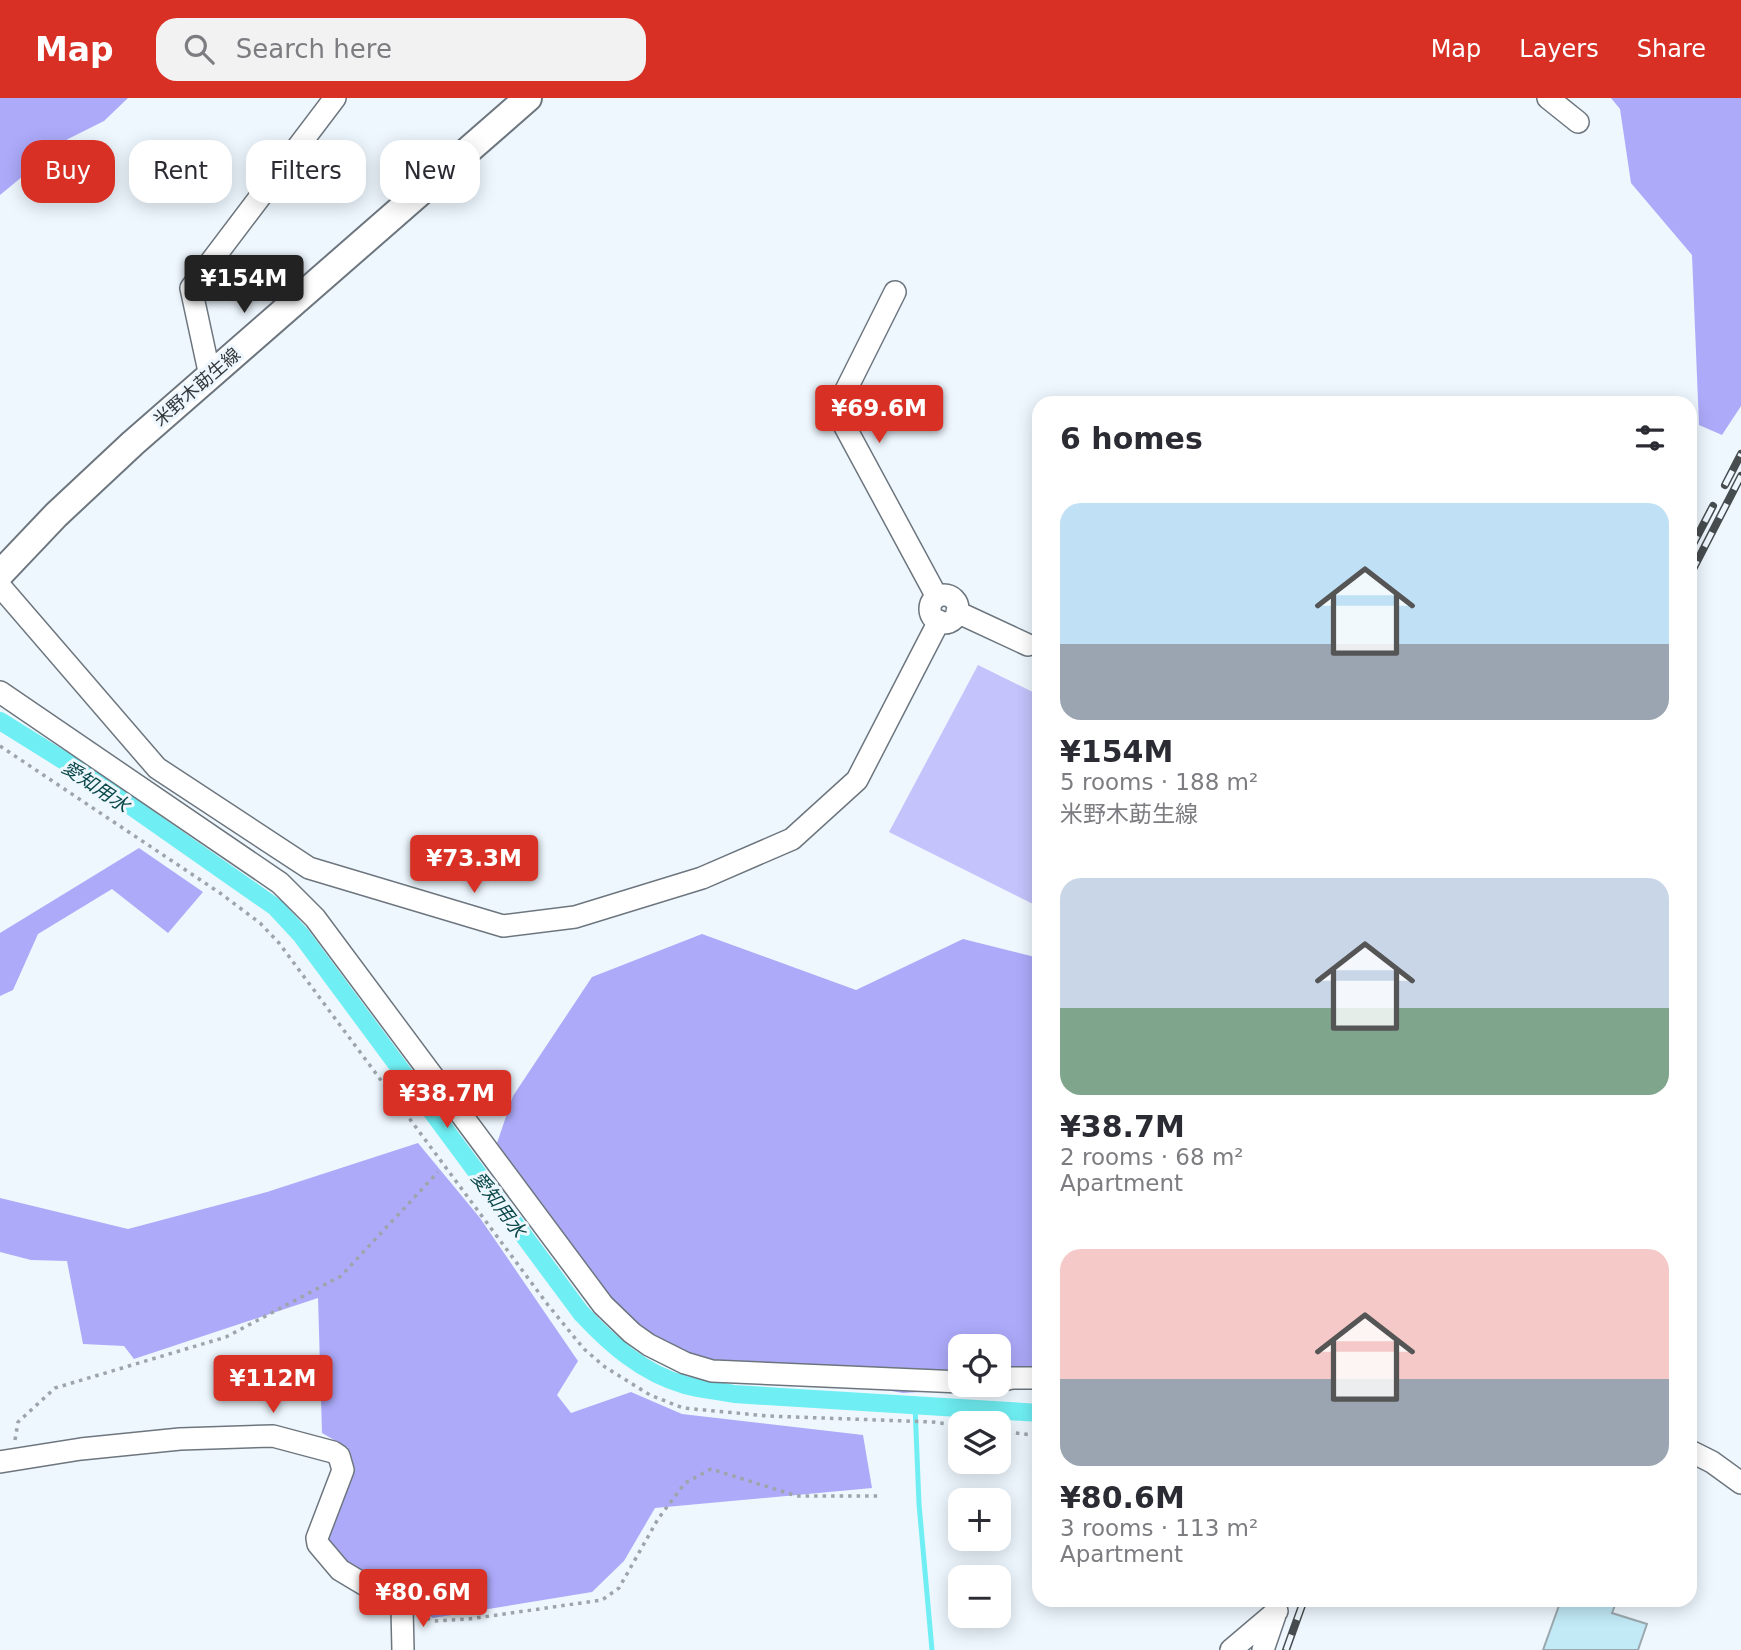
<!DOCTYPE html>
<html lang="en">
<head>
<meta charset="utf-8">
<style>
	:root { --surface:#fff; --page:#f2f2f3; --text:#2b2b33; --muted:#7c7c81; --accent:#d93025 }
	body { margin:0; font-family:"DejaVu Sans","Noto Sans JP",sans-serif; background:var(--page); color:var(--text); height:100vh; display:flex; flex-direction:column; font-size:26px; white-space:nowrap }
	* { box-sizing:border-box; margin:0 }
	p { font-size:23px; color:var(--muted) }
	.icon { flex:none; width:38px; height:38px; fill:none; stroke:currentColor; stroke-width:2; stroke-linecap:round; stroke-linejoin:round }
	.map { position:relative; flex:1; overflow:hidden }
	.panel { position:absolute; left:1032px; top:298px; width:665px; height:1211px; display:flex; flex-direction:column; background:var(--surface); border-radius:21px; box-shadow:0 4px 18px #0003 }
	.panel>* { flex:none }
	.hud { position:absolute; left:21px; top:42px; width:665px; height:63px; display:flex; gap:14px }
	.buttons { position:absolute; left:948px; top:1236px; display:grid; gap:14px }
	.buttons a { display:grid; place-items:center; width:63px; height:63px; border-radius:14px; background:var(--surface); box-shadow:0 4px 18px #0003; font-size:35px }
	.price { position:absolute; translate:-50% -60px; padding:0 16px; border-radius:7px; background:var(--accent); color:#fff; font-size:23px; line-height:46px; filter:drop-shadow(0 2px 4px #0008) }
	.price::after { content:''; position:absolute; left:50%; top:42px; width:21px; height:16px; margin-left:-10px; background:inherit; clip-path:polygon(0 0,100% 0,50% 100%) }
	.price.active { background:#222; color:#fff }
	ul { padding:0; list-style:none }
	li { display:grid; align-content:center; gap:14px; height:371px; padding:0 28px }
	li span { display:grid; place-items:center; height:217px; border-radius:21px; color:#555 }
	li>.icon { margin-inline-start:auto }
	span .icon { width:126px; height:126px; fill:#fffc; stroke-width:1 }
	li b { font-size:30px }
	h2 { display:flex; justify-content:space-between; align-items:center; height:84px; padding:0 28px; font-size:30px }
	.pill { padding:0 24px; border-radius:21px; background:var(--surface); box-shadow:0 4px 18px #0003; font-size:24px; line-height:63px }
	.pill.active { background:var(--accent); color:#fff }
	header { display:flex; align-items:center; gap:42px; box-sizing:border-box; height:98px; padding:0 35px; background:var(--accent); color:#fff }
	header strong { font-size:33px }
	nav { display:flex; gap:38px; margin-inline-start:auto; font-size:24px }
	.search { width:490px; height:63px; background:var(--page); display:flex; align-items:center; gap:18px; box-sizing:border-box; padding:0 24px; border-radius:21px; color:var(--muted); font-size:26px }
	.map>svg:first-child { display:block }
</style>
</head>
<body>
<header>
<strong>Map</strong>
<div class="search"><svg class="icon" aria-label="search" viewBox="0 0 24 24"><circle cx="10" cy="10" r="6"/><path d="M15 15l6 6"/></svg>Search here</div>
<nav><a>Map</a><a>Layers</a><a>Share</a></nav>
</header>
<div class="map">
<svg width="1741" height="1552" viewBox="0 0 1741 1552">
	<rect width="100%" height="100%" fill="#eef7fe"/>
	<!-- green -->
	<path fill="#c4c3fb" d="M978,567l61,30v212l-150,-75z"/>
	<!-- forest -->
	<path fill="#adaafa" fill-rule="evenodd" d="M0,0h128l-24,23 -36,18 -68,56z
		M1611,0h130v308l-19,29 -23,-10 -7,-170 -61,-72 -11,-74z
		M139,750l64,44 -35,41 -56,-44 -74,45 -25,56 -13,6v-63z
		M702,836l154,56 107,-51 76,19v427l-136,8 -239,-42 -63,-51 -104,-157 16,-47 79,-119zM961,1248h38v38h-38z
		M418,1045l62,75 98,143 -21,34 14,18 60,-21 51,22 181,21 9,53 -217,20 -31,53 -32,31 -159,26 -34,-22 -54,-29 -25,-25 31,-84 -3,-10 -26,-15 -4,-135 -184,61 -10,-13 -41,-2 -16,-83 -36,-1 -31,-8v-54l128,31 139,-37z"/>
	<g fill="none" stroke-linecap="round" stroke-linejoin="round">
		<!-- stream -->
		<path stroke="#6feff3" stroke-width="5" d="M915,1308l4,98 13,146"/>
		<!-- canal -->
		<path stroke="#6feff3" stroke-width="18" d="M0,623l82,51 193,135 26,28 280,378c29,31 61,60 104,72 15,4 32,6 49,9l306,19"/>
	</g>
	<!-- building -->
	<path fill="#c1e9f6" stroke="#9ba8ad" stroke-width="2" d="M1561,1502h56l-5,13 35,11 -9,26h-95z"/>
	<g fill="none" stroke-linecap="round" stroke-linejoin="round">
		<!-- minor casing -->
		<g stroke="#6d767e" stroke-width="24">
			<path id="minor" d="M1548,0l30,24
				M895,194l-59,118 101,187
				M210,278l-19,-88 144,-190
				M0,488l157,182 152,100 194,58 72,-9 127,-39 90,-39 65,-59 82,-159
				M930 511a14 14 0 1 1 28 0a14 14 0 1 1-28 0Z
				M957,514l71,33
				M0,594l280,191 35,35 288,387 29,28 17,12 36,18 27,8 249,11
				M999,1283l13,-3h28
				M1690,1353l22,11 29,21
				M0,1364l81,-13 99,-10 93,-3 60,16 6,4 4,14 -26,68 1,6 22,26 62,37 1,43
				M1231,1552l46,-39
				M1263,1552l13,-38"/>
		</g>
		<!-- major casing -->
		<g stroke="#6d767e" stroke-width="30">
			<path id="major" d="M0,476l56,-59 77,-72 395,-345"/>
		</g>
		<!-- path -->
		<path stroke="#9ea5aa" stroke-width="3.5" stroke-dasharray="3.5 5" stroke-linecap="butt" d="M0,648l220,147 40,30 19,20 269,362 36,44 21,18 45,28 33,13 85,8 165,6 28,4
			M999,1333l41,5
			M15,1342l3,-18 37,-34 171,-51 115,-61 97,-104
			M419,1517l14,6 36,-2 133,-19 17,-12 39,-69 27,-36 26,-14 86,27h81"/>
		<!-- minor -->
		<use href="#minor" stroke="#fff" stroke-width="21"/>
		<!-- major -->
		<use href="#major" stroke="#fff" stroke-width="26"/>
		<!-- rail casing -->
		<g stroke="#474c4f" stroke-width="8">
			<path id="rail" d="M1725,387l16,-31
				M1690,452l23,-44
				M1690,477l51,-99
				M1286,1552l18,-50"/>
		</g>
		<!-- rail -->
		<use href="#rail" stroke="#eef7fe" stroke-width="5" stroke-dasharray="16" stroke-linecap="butt"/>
	</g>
	<g text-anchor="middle" stroke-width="6" stroke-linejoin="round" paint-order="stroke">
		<!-- street labels -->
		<g font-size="18" fill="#33373a" stroke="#eef7fe">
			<text transform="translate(197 289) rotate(-41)" y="6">米野木莇生線</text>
		</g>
		<!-- water labels -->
		<g font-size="19" font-style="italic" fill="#0b4849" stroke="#eef7fe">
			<text transform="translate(96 688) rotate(34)" y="7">愛知用水</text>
			<text transform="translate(499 1106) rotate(53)" y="7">愛知用水</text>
		</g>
	</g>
</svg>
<div class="buttons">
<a><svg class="icon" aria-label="locate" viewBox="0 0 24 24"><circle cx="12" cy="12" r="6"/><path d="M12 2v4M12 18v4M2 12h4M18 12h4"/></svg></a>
<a><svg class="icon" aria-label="layers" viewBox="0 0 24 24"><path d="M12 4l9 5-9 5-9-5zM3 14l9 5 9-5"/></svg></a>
<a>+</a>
<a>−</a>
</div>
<b class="price active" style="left:244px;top:217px">¥154M</b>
<b class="price" style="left:879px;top:347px">¥69.6M</b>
<b class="price" style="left:474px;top:797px">¥73.3M</b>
<b class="price" style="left:447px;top:1032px">¥38.7M</b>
<b class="price" style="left:273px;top:1317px">¥112M</b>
<b class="price" style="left:423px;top:1531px">¥80.6M</b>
<div class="hud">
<a class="pill active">Buy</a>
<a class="pill">Rent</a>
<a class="pill">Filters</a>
<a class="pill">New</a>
</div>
<section class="panel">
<h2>6 homes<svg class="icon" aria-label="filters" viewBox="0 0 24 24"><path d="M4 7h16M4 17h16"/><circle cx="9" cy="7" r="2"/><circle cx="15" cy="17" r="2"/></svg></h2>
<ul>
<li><span style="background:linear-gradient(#bfe0f5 65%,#9aa5b1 0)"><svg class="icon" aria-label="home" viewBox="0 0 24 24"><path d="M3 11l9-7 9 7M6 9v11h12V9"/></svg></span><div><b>¥154M</b><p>5 rooms · 188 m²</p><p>米野木莇生線</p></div></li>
<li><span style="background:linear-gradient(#c9d6e8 60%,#7fa58c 0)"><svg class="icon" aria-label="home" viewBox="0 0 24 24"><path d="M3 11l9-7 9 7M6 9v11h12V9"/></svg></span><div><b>¥38.7M</b><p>2 rooms · 68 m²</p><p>Apartment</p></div></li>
<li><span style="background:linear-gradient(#f6c9c9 60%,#9aa5b1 0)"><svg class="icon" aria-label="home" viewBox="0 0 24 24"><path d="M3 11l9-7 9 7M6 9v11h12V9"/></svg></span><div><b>¥80.6M</b><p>3 rooms · 113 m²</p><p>Apartment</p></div></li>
</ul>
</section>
</div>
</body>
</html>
